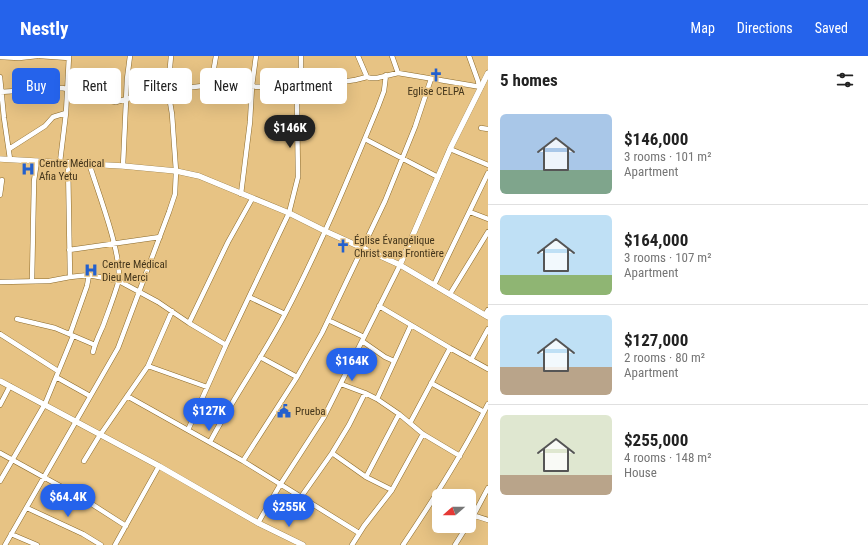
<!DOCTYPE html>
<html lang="en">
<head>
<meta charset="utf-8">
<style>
	:root { --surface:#fff; --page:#f6f6f6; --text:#222; --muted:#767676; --line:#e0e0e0; --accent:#2563eb }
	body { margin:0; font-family:"Roboto Condensed",sans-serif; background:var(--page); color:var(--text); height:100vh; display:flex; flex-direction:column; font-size:15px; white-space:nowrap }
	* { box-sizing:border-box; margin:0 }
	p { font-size:13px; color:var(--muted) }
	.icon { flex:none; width:22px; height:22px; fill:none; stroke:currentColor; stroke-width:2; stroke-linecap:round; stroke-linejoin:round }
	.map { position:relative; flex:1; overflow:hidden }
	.sheet { display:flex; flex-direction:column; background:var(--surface); width:380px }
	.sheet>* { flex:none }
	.top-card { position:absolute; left:12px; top:12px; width:380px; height:36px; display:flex; gap:8px }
	.needle { width:26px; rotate:250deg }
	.fabs { position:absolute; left:432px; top:433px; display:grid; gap:8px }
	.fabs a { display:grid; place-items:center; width:44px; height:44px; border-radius:6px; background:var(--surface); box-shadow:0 4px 16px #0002; font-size:20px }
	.price { position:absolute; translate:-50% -34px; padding:0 9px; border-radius:14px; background:var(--accent); color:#fff; font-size:13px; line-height:26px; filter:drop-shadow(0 1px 2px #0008) }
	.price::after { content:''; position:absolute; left:50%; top:24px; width:12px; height:9px; margin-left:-6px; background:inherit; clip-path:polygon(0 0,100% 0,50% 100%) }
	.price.selected { background:#222; color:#fff }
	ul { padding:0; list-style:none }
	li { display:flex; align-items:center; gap:12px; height:100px; padding:0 12px }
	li+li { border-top:1px solid var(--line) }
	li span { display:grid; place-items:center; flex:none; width:112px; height:80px; border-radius:6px; color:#555 }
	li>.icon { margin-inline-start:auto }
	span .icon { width:48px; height:48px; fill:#fffc; stroke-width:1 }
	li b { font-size:17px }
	h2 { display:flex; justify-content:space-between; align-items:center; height:48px; padding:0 12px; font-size:17px }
	.tag { padding:0 14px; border-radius:6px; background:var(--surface); box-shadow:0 4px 16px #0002; font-size:14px; line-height:36px }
	.tag.selected { background:var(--accent); color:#fff }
	header { display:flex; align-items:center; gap:24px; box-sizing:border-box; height:56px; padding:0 20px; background:var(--accent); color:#fff }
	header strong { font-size:19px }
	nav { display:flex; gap:22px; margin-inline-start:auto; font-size:14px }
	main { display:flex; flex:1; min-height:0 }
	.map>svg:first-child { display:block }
</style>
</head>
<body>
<header>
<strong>Nestly</strong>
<nav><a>Map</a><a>Directions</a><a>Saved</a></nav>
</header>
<main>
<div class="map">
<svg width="488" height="489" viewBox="0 0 488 489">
	<rect width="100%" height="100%" fill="#e7c384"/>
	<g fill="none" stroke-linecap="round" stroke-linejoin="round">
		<!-- minor casing -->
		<g stroke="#8b6a2b" stroke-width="5.5">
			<path id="minor" d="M40,0l29,2
				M301,0v32
				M358,0l9,21
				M392,0l6,17
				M469,0l9,25 1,5
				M0,1l19,1 18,-2
				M0,21l4,41 6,41
				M211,29l5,-29
				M0,36l62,-4 5,1 13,6 12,3 24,4 32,-9 20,-3 43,-5 90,3 54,-8 12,-3 3,1h7l21,-5 83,14
				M481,72l7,1
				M365,83l73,38
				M9,93l36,-23 8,-9 13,-4
				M450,93l38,16
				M60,106l6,-49 3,-57
				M68,106l2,115
				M89,107c8,27 35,95 29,120 -4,14 -10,29 -15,43 -4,9 -8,17 -10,26
				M123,110l4,-87 3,-23
				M241,138l9,-72 2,-36 4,-30
				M0,139l2,-15
				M470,156l18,7
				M69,194l91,-13
				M32,225l2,-100 3,-20
				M0,226l49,-1 21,-4 19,-2 30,6 39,21 31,21 37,22
				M434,229l54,-112
				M450,238l38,-62
				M249,241l36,17
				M379,250l71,42 38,21
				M485,259l3,-5
				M17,263l38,9 40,17
				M328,264l36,17
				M189,267l39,-81 24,-43
				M0,278l58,37
				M70,278l17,-48 2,-11
				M362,285l23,16 9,4
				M260,301l37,20
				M471,304l17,-31
				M148,310l59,21
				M56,321l34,19
				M431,327l53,29
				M341,328l24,9 12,6 22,15 24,20 37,22
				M127,340l116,65 116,72
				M377,343l34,-74
				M0,349l10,-19
				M410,367l40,-75
				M188,374l38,-85 63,-132 9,-36 -1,-72 1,-18
				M210,386c23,-44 52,-84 75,-128 35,-67 64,-137 93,-207l6,-16 2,-16
				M0,397l87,48 39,25
				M332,397l34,24 26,13
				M84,405l14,-23 50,-72 24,-55
				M243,405l54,-84 25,-44 63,-132 30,-74 16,-48
				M366,421l33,-63
				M0,425l45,-77 28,-68
				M301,441l31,-44 17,-28 16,-32
				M27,452l56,26 18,11
				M469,458l19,6
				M258,467l22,-38 44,-68 76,-152
				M469,468l19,-36
				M11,478l26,11
				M5,489l113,-197 51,-136 6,-18 1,-23 -4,-57 -4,-24 3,-34
				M115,489l44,-79
				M352,489l12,-19 28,-36 31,-56
				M403,489c31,-46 60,-92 85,-141
				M455,489l12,-19"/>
		</g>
		<!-- tertiary casing -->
		<g stroke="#8b6a2b" stroke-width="6">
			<path id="tertiary" d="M0,103l123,7 53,5 23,5 90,37 36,18 75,34 88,52
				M400,209l50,-116 38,-76
				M0,325l159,85 99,57 45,22"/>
		</g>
		<!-- minor -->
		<use href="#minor" stroke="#fff" stroke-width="4.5"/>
		<!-- tertiary -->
		<use href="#tertiary" stroke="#fff" stroke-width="5.5"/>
	</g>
	<!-- icons -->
	<defs>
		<g id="church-bare" transform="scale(1.08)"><path d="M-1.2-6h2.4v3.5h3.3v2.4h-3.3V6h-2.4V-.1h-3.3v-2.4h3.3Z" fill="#2460cd" stroke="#e7c384" stroke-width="2.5" paint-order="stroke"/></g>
		<g id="hospital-bare" transform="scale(1.08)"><path d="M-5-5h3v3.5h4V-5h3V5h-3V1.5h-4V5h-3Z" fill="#2460cd" stroke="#e7c384" stroke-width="2.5" paint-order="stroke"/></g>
		<g id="civic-bare" transform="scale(1.08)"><path d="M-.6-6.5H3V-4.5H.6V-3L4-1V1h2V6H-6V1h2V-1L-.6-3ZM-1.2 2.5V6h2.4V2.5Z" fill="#2460cd" stroke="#e7c384" stroke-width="2.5" paint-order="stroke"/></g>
	</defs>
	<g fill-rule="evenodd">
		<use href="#church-bare" x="436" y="19"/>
		<use href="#hospital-bare" x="28" y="113"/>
		<use href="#church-bare" x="343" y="190"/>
		<use href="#hospital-bare" x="91" y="214"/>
		<use href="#civic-bare" x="284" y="355"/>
	</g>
	<g text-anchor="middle" stroke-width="3.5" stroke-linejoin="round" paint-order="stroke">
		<!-- poi labels -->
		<g font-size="11" fill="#43351b" stroke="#e7c384" text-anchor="start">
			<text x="436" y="39" text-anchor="middle">Eglise CELPA</text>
			<text x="39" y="111">Centre Médical<tspan x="39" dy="13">Afia Yetu</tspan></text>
			<text x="354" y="188">Église Évangélique<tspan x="354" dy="13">Christ sans Frontière</tspan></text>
			<text x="102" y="212">Centre Médical<tspan x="102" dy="13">Dieu Merci</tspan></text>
			<text x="295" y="359">Prueba</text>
		</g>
	</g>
</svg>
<div class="fabs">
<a><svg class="needle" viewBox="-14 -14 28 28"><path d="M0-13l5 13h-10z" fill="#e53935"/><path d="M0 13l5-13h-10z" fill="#767676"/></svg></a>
</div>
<b class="price selected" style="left:290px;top:93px">$146K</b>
<b class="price" style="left:352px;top:326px">$164K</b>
<b class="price" style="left:209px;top:376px">$127K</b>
<b class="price" style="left:68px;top:462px">$64.4K</b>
<b class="price" style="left:289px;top:472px">$255K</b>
<div class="top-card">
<a class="tag selected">Buy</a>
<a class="tag">Rent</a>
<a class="tag">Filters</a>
<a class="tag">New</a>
<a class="tag">Apartment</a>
</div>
</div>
<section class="sheet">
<h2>5 homes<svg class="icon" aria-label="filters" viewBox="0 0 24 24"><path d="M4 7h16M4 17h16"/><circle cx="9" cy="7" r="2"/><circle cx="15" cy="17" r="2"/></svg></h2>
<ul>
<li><span style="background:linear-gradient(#a9c7e8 70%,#7fa58c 0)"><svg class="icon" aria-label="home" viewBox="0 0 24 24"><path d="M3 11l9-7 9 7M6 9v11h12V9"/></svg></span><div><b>$146,000</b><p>3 rooms · 101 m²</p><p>Apartment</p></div></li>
<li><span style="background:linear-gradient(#bfe0f5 75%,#8fb573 0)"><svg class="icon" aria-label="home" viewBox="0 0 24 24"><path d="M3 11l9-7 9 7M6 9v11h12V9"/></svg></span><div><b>$164,000</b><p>3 rooms · 107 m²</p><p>Apartment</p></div></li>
<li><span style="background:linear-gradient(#bfe0f5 65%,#b9a48a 0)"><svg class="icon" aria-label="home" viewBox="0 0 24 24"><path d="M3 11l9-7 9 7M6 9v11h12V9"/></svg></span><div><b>$127,000</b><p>2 rooms · 80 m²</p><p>Apartment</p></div></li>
<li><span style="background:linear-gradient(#dfe7d0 75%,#b9a48a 0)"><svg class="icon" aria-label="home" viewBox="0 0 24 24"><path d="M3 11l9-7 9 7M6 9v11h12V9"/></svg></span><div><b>$255,000</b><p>4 rooms · 148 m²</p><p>House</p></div></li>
</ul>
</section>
</main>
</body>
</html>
